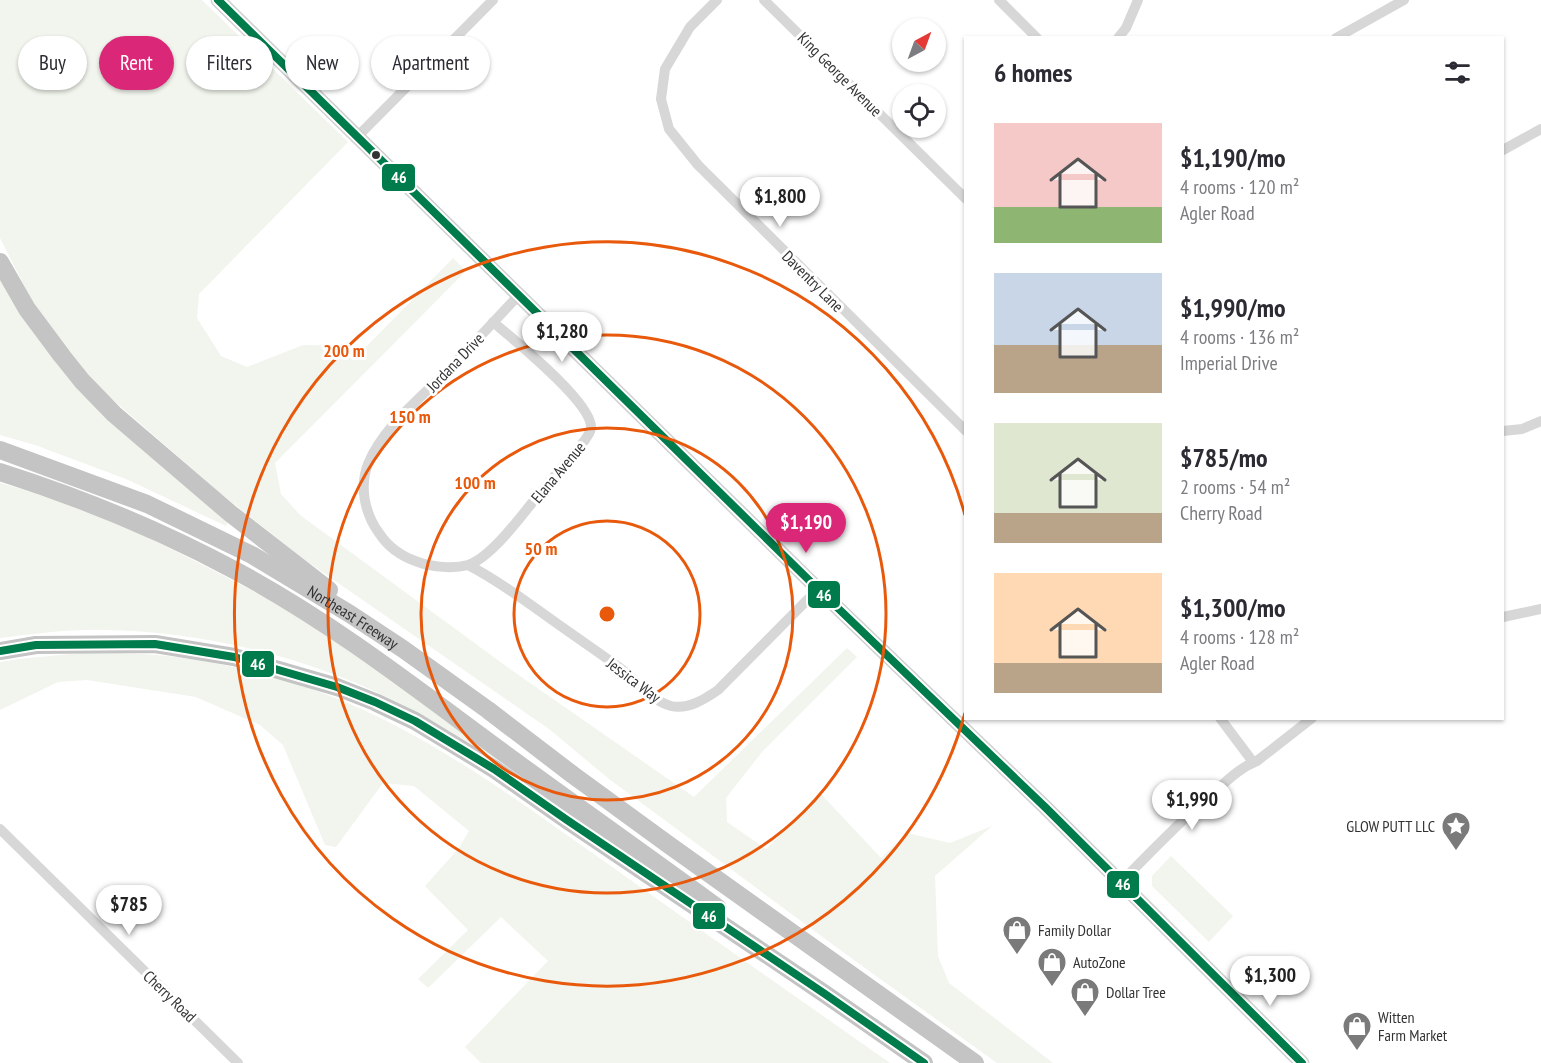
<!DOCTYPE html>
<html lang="en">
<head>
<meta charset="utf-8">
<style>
	:root { --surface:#fff; --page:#f7f7f7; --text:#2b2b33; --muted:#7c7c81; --accent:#db2777 }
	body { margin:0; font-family:"PT Sans Narrow",sans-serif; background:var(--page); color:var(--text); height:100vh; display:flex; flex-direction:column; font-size:22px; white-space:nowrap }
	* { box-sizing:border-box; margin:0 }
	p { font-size:20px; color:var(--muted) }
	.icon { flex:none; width:33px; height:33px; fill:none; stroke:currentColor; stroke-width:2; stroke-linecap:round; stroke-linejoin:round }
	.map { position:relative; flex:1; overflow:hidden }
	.drawer { position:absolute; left:964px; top:36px; width:540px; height:684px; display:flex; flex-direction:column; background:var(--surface); border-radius:0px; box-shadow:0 2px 4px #0004 }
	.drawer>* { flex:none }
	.banner { position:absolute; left:18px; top:36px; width:570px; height:54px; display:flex; gap:12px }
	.needle { width:39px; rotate:41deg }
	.controls { position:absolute; left:892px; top:18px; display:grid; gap:12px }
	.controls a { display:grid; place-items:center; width:54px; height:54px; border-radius:50%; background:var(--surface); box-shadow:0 2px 4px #0004; font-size:30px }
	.price { position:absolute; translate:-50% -51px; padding:0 14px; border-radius:21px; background:#fff; color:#222; font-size:20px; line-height:39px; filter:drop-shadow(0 2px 3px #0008) }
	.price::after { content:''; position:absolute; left:50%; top:36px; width:18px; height:14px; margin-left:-9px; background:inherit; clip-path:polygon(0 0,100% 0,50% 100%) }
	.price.on { background:var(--accent); color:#fff }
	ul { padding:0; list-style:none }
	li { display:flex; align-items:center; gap:18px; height:150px; padding:0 30px }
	li span { display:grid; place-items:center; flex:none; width:168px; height:120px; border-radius:0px; color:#555 }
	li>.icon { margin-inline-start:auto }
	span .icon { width:72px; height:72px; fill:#fffc; stroke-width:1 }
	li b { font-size:26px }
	h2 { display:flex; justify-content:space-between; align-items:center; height:72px; padding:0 30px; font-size:26px }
	.chip { padding:0 21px; border-radius:27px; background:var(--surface); box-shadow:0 2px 4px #0004; font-size:21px; line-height:54px }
	.chip.on { background:var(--accent); color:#fff }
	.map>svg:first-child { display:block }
</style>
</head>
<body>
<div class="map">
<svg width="1541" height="1063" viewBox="0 0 1541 1063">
	<rect width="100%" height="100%" fill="#fff"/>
	<!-- green -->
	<path fill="#f1f5ed" d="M0,0h202l146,142 -149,152 -2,24 24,38 26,11 56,-22 64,1 86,-88 13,13 -191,192 6,31 19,21 210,154 184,128 153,-149 10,9 -95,95 -36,46 1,24 39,27 55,-55 60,64 26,-25 43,10 42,-17 -57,50 3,80 11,27 104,80h-56l-150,-108 -238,-176 -60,-50 -244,-169 -86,-68 -107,-93 -35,-36 -46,-64 -31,-61z
		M0,274l69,103 160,144 -3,5 -100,-47 -91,-34 -35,-10z
		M0,483l45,13 74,27 76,38 83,43 76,47 149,106 -4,4c-41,-24 -82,-51 -127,-71 -83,-37 -177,-59 -268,-60 -35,-1 -70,4 -104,8z
		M91,652c35,1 70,2 105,8 44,7 88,18 129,34 104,39 193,107 283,170 94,67 188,133 282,199h-409l-16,-16 83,-86 -47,-44 -73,71 -10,-9 50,-49 -43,-44 34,-38 10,-17 -55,-45 -31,-3 -47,64 -11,-2 -42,-100 -23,-20 -64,-28 -109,-17 -29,2 -58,28v-48l19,-3z
		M1171,856l62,60 -24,26 -57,-56v-10z"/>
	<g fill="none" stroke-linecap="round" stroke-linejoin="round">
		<!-- minor -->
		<path stroke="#d7d7d7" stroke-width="10" d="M717,0l-27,27 -25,42 -4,30 8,30 29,36 268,266
			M764,0l202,199
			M999,0l38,38
			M1118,38l8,-10 12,-28
			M1336,38l68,-38
			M357,137l136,-137
			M1503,150l38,-21
			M493,322c20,17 100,81 98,106 0,4 -4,8 -6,12 -17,20 -33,40 -50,59 -15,19 -45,59 -67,66 -15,4 -36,2 -50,-3 -15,-5 -30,-15 -39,-29 -14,-19 -20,-46 -11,-69 15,-36 48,-62 75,-89 26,-26 50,-53 75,-79
			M1503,431l19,-2 19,-8
			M468,565c26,13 49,30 73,47 26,19 53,37 79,56 16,12 30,32 51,38 17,4 34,-7 47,-16l100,-101
			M1503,617l38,-8
			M1220,718l33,44
			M0,829l238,234
			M1121,882c31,-31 61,-63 94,-91 14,-12 26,-24 42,-30l55,-43"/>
		<!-- secondary -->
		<path stroke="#d0d0d0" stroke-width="15" d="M218,0l600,589 228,219 256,255"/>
		<!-- motorway -->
		<g stroke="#c4c4c4" stroke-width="18">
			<path d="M0,262l27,47 35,47 20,25 32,33 117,100 98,76"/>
			<path id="s1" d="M0,450l147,54 105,51 98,59 53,35 85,61 85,65 96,70 306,218"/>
			<path d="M0,472c82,26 162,59 238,100 93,50 175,114 259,176 73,54 148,106 221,160"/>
			<path d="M0,651l36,-6 119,-1 79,13 103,30 38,15 40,19 79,48 73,51 258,174 99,69"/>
		</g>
		<!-- bus-1 casing -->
		<g stroke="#fff" stroke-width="12">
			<path id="bus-1" d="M218,0l600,589 228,219 256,255
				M0,651l36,-6 119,-1 79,13 103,30 38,15 40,19 79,48 73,51 258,174 99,69"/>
		</g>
		<!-- bus-1 -->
		<use href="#bus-1" stroke="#007b4b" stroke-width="8"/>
	</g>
	<!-- distance rings -->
	<g fill="none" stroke="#e8590c" stroke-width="3">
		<circle cx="607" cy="614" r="93"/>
		<circle cx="607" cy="614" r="186"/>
		<circle cx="607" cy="614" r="279"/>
		<path d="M965 713A372 372 0 1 1 965 515"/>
	</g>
	<!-- icons -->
	<defs>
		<g id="sight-pin" transform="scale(1.5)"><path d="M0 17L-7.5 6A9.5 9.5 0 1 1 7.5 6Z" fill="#7a7a7a" stroke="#fff"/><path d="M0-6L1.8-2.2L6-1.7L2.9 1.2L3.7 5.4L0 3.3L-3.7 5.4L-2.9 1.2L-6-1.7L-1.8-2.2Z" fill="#fff"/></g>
		<g id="shop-pin" transform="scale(1.5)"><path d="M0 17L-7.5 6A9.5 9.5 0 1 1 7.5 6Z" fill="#7a7a7a" stroke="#fff"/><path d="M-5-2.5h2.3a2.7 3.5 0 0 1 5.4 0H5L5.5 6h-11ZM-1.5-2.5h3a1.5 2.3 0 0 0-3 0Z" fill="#fff"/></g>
	</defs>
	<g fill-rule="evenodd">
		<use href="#sight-pin" x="1456" y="826"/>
		<use href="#shop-pin" x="1017" y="930"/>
		<use href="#shop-pin" x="1052" y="962"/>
		<use href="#shop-pin" x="1085" y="992"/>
		<use href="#shop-pin" x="1357" y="1026"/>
	</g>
	<!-- markers -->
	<circle fill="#333" stroke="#fff" stroke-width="2" cx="376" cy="155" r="5"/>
	<g text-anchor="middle" stroke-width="6" stroke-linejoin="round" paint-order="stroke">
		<!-- street labels -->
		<g font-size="16" fill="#333" stroke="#fff">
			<text transform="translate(840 74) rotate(45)" y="6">King George Avenue</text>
			<text transform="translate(813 281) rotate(45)" y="6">Daventry Lane</text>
			<text transform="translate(455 362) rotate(-46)" y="6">Jordana Drive</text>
			<text transform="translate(558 472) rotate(-50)" y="6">Elana Avenue</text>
			<text dy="6" stroke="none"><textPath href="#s1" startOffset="392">Northeast Freeway</textPath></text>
			<text transform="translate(634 680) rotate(37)" y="6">Jessica Way</text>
			<text transform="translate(170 996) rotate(44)" y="6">Cherry Road</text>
		</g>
		<!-- poi labels -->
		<g font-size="16" fill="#333" stroke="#fff" text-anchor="start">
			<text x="1435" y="832" text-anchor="end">GLOW PUTT LLC</text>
			<text x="1038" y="936">Family Dollar</text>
			<text x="1073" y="968">AutoZone</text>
			<text x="1106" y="998">Dollar Tree</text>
			<text x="1378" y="1023">Witten<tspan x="1378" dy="18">Farm Market</tspan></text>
		</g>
	</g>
	<circle cx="607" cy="614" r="9" fill="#e8590c" stroke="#fff" stroke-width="3"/>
	<g font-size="18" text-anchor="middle" font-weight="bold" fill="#e8590c" stroke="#fff" stroke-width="6" stroke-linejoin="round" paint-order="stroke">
		<text x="344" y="357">200 m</text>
		<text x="410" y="423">150 m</text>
		<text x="475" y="489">100 m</text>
		<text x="541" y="555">50 m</text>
	</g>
	<g stroke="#fff" stroke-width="2">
		<rect x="381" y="163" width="35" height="29" rx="6" fill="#007b4b"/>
		<rect x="807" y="580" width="34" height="29" rx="6" fill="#007b4b"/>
		<rect x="241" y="650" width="34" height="28" rx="6" fill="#007b4b"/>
		<rect x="1106" y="870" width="34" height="29" rx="6" fill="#007b4b"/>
		<rect x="692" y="902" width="34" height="28" rx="6" fill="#007b4b"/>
	</g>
	<g font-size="16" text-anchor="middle" font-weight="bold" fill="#fff">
		<text x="399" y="183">46</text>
		<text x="824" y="601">46</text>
		<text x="258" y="670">46</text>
		<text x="1123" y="890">46</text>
		<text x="709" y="922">46</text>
	</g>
</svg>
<div class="controls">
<a><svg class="needle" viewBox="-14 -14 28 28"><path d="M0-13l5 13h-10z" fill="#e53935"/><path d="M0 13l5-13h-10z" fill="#7c7c81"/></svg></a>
<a><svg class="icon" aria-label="locate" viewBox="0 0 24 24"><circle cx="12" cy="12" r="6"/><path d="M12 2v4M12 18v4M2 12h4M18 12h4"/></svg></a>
</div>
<b class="price" style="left:780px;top:228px">$1,800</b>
<b class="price" style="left:562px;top:363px">$1,280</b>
<b class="price on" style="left:806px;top:554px">$1,190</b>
<b class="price" style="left:1192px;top:831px">$1,990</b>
<b class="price" style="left:129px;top:936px">$785</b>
<b class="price" style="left:1270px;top:1007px">$1,300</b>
<div class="banner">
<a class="chip">Buy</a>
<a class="chip on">Rent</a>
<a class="chip">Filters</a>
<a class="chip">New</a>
<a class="chip">Apartment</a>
</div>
<section class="drawer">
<h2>6 homes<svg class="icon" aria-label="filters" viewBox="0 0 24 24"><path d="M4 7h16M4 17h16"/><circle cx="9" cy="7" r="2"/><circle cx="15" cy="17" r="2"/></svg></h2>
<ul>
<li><span style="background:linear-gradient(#f6c9c9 70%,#8fb573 0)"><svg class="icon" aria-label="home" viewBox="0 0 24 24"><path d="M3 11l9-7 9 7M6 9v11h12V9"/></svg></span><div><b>$1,190/mo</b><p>4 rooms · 120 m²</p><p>Agler Road</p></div></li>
<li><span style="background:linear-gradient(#c9d6e8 60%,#b9a48a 0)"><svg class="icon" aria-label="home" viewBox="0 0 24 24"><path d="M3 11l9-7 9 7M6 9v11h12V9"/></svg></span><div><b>$1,990/mo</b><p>4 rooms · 136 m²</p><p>Imperial Drive</p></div></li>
<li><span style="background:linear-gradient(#dfe7d0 75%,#b9a48a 0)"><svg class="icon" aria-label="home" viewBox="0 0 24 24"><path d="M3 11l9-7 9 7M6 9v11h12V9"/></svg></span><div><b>$785/mo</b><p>2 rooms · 54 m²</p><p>Cherry Road</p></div></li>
<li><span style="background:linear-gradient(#ffd9b3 75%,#b9a48a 0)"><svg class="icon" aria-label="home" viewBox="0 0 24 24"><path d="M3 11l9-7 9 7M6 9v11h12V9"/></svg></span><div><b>$1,300/mo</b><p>4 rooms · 128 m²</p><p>Agler Road</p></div></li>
</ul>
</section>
</div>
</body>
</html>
